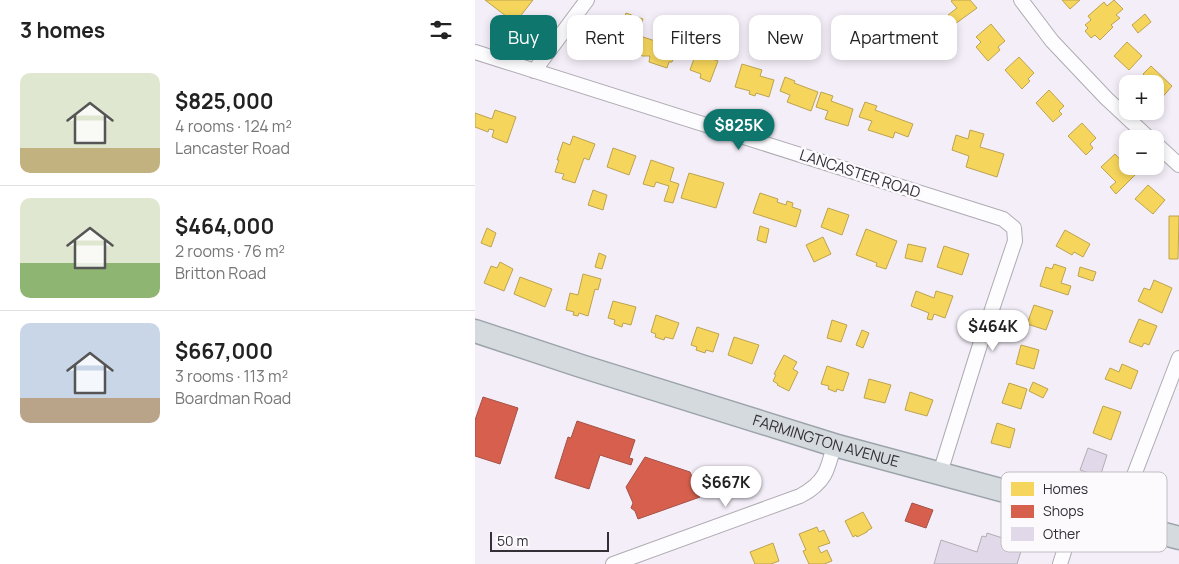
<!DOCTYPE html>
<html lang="en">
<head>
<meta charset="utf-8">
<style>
	:root { --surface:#fff; --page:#f6f6f6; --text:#222; --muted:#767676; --line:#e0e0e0; --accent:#0f766e }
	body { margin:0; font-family:Manrope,sans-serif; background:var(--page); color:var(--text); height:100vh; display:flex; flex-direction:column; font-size:19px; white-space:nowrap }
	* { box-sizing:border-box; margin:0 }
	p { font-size:16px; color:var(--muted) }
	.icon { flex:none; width:28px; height:28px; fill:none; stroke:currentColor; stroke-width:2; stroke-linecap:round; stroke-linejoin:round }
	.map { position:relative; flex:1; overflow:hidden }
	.panel { display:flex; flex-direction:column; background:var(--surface); width:475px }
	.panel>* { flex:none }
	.hud { position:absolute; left:15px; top:15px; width:475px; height:45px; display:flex; gap:10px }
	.fabs { position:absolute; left:644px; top:75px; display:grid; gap:10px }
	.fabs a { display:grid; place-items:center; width:45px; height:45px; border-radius:10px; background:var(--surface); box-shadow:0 2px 8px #0003; font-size:25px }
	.scale { position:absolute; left:15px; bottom:12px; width:119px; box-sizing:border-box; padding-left:5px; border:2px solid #342f37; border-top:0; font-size:14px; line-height:18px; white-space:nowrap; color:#342f37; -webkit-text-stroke:4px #fdfafe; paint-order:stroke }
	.price { position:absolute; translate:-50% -42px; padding:0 11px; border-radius:18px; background:#fff; color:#222; font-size:16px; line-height:32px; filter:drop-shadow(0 1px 2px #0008) }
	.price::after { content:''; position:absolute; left:50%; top:30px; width:15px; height:11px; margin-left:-8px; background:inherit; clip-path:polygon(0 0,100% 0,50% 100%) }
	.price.current { background:var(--accent); color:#fff }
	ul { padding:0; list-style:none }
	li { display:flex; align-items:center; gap:15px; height:125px; padding:0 20px }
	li+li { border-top:1px solid var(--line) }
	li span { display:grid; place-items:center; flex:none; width:140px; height:100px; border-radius:10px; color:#555 }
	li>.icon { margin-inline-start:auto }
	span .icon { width:60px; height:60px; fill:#fffc; stroke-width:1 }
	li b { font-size:21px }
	h2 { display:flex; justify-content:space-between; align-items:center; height:60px; padding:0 20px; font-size:21px }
	.tag { padding:0 18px; border-radius:10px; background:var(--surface); box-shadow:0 2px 8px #0003; font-size:18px; line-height:45px }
	.tag.current { background:var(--accent); color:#fff }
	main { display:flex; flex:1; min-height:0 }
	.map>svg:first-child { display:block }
</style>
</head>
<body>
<main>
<section class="panel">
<h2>3 homes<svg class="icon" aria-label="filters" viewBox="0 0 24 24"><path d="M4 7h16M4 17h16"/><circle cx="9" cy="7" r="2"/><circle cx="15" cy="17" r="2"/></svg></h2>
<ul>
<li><span style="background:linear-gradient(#dfe7d0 75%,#c2b280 0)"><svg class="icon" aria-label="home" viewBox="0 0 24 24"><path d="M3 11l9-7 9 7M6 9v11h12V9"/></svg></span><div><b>$825,000</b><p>4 rooms · 124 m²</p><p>Lancaster Road</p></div></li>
<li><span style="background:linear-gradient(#dfe7d0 65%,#8fb573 0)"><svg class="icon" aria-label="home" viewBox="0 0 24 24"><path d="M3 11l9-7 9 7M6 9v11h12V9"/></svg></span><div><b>$464,000</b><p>2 rooms · 76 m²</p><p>Britton Road</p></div></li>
<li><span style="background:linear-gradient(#c9d6e8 75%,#b9a48a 0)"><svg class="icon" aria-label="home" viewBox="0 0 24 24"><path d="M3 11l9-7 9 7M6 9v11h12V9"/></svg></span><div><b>$667,000</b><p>3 rooms · 113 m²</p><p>Boardman Road</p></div></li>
</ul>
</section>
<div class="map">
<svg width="704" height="564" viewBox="0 0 704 564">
	<rect width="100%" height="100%" fill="#f4eef8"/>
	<!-- homes -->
	<path fill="#f6d55c" stroke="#bca351" d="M10,0h48l-18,23z
		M478,0h17l7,8 -22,16 -7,-9 9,-7 -6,-7z
		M587,0h18l-10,9z
		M639,0l9,9 -7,6 4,3 -9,7 2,2 -13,13 -5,-5 -4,3 -6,-7 3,-3 -3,-3 6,-5 -3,-4 16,-14 3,4z
		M151,13l17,6 -4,11 -17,-6z
		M670,14l6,8 -13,11 -6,-8z
		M516,24l14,17 -7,6 2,3 -12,11 -12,-14 5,-5 -5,-5z
		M133,27l21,7 -6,18 -22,-7z
		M168,37l34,11 -5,14h-3l-2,6 -18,-6 1,-6h-8l-4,-4z
		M652,42l15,14 -13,14 -15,-14z
		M221,53l22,8 -8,21 -10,-4 1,-4 -11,-4z
		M544,57l15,16 -6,6 2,2 -8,8 -17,-19z
		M267,64l20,6 -2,6 14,4 -5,17 -13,-4 -1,3 -6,-2 1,-3 -15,-4z
		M676,66l21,20 -12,14 -5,-5v-11h-11l5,-5 -6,-5z
		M310,77l10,4 -1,2 24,9 -7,19 -24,-9 3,-7 -10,-4z
		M574,90l15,16 -5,5 3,3 -9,8 -17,-19z
		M346,92l12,4 -2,5 22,8 -5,17 -23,-7 3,-8 -12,-4z
		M390,102l12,4 -2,4 38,14 -5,13 -13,-5 -2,6 -25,-8 4,-9 -13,-4z
		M20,110l21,7 -9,26 -15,-6 2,-7 -5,-1 -1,3 -13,-5v-14l17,6z
		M607,123l14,15 -6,6 3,4 -7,7 -18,-19z
		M495,130l14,4 -4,13 24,7 -7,23 -31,-10 3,-11 -17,-6 4,-15 12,4z
		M98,136l22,8 -6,16 -5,-2 -9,25 -13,-4 2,-5 -9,-2 4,-12h-2l6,-18 7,3z
		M138,148l23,8 -7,19 -22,-8z
		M640,154l20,21 -19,19 -6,-7 6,-5 -15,-15z
		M176,160l23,8 -4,13 9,3 -6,19 -9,-2 5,-15 -13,-4 -2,5 -11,-3z
		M214,173l35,10 -8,25 -35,-10z
		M673,185l17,15 -12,14 -18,-15z
		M118,190l14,5 -4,15 -15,-5z
		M285,193l18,6 -1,3 9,3 1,-4 6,2 -1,4 9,3 -5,17 -43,-14z
		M353,208l21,7 -7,20 -21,-8z
		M694,216h10l-1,43h-9z
		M285,226l9,3 -3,14 -9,-3z
		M12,228l9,5 -5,14 -10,-4z
		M391,229l31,12 -11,28 -10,-3 1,-3 -21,-8z
		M590,230l25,14 -7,13 -9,-5 -2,3 -16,-9z
		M348,237l8,17 -17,8 -8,-17z
		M433,244l18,4 -4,14 -17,-4z
		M469,246l25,8 -7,21 -25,-8z
		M124,253l7,3 -4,13 -7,-2z
		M25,262l13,7 -9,22 -20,-8 7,-17 6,2z
		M579,264l12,4 -5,15 10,3 -3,9 -28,-9 6,-19 6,2z
		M605,267l16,5 -3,9 -15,-5z
		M108,274l18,5 -3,11 -3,-1 -7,27 -9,-3 -1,3 -5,-1 1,-3 -8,-2 4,-17 8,2z
		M45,277l32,12 -7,18 -31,-13z
		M679,280l18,8 -10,25 -24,-12 6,-13 6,2z
		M441,291l18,7 2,-7 17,5 -8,22 -11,-4 -2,6 -5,-1 2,-6 -18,-7z
		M138,301l23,6 -5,18 -8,-2 -1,4 -8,-3 1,-4 -7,-2z
		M559,305l19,6 -7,19 -19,-6z
		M181,315l23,8 -6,16 -8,-2 -1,3 -9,-3 1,-3 -5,-2z
		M664,319l18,7 -8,19 -5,-2 -2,4 -13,-5z
		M357,320l15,5 -6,17 -14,-4z
		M222,327l22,7 -6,18 -7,-2 -1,3 -9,-3 1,-3 -6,-2z
		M387,330l7,3 -6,15 -7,-3z
		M259,337l25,8 -7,19 -24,-9z
		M546,345l18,5 -5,19 -18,-5z
		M309,355l13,7 -4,7 5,3 -9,19 -12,-6 1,-1 -5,-3 3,-6 -2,-1z
		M647,364l16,7 -7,18 -26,-10 5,-11 9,4z
		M352,366l22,7 -6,18 -6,-2 -1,3 -8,-3 1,-3 -8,-2z
		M394,379l22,6 -6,18 -21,-5z
		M558,382l15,7 -5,9 -14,-7z
		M534,383l18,6 -6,20 -19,-6z
		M435,392l23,8 -6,16 -22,-6z
		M628,406l18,6 -10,28 -18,-7z
		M522,423l18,6 -5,19 -19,-5z
		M388,512l9,16 -5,3v1l-10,5 -1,-2 -3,2 -8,-16z
		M342,527l2,5 5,-2 6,13 -12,4 3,6 6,-3 5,11 -8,3h-15l-6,-13 3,-1 -7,-16z
		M298,543l6,18 -8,3h-16l-5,-12z"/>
	<!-- shops -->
	<path fill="#d6604d" stroke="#a55146" d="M8,397l35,11 -18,56 -25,-8v-36z
		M102,421l58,19 -6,18 4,1 -2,6 -31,-10 -11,34 -34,-11 13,-41 3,1z
		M170,457l45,15 10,25 -62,22 -3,-8 -4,-3 2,-5 -7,-16z
		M437,503l21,7 -7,18 -21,-7z"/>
	<!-- building -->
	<path fill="#e1d9ea" stroke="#b1adb5" d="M613,448l19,7 -7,22 -20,-7z
		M512,533l28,9 -2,4 9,2 -5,16h-83l7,-24 36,12 5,-16 4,1z"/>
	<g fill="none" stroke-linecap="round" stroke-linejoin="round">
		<!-- minor casing -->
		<g stroke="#b0abb3" stroke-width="16">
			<path id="minor" d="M546,0l31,41 54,57 44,41
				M0,52l528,167 11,9 1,13 -36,107 -39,125
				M59,71l53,-71
				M680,143l24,22
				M641,522l63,-164
				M138,564l187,-68c25,-13 28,-26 34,-51
				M585,564l17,-53"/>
		</g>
		<!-- trunk casing -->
		<g stroke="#9ca4aa" stroke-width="25">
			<g id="trunk">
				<path id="s1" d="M0,331l106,35 253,79 345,93"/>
			</g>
		</g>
		<!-- minor -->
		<use href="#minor" stroke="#fdfcfe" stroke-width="14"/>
		<!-- trunk -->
		<use href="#trunk" stroke="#d4dade" stroke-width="22"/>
	</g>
	<g text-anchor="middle" stroke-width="5" stroke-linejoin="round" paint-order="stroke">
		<!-- street labels -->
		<g font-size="15" fill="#342f37" stroke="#fdfafe">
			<text transform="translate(385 174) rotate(18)" y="5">LANCASTER ROAD</text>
			<text dy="5" stroke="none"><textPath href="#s1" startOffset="368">FARMINGTON AVENUE</textPath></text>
		</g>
	</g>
	<!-- legend -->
	<rect x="526" y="472" width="166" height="80" rx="8" fill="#fdfafe" stroke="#c1bdc2" stroke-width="1"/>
	<rect x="536" y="482" width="23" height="14" fill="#f6d55c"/>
	<rect x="536" y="505" width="23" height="13" fill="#d6604d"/>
	<rect x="536" y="527" width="23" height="14" fill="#e1d9ea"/>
	<g font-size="14" fill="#342f37">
		<text x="568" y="494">Homes</text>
		<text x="568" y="516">Shops</text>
		<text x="568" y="539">Other</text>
	</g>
</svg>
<div class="fabs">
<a>+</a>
<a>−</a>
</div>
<div class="scale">50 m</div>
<b class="price current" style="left:264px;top:151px">$825K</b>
<b class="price" style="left:518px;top:352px">$464K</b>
<b class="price" style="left:251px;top:508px">$667K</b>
<div class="hud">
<a class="tag current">Buy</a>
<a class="tag">Rent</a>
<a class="tag">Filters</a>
<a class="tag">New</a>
<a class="tag">Apartment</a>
</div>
</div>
</main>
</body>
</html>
